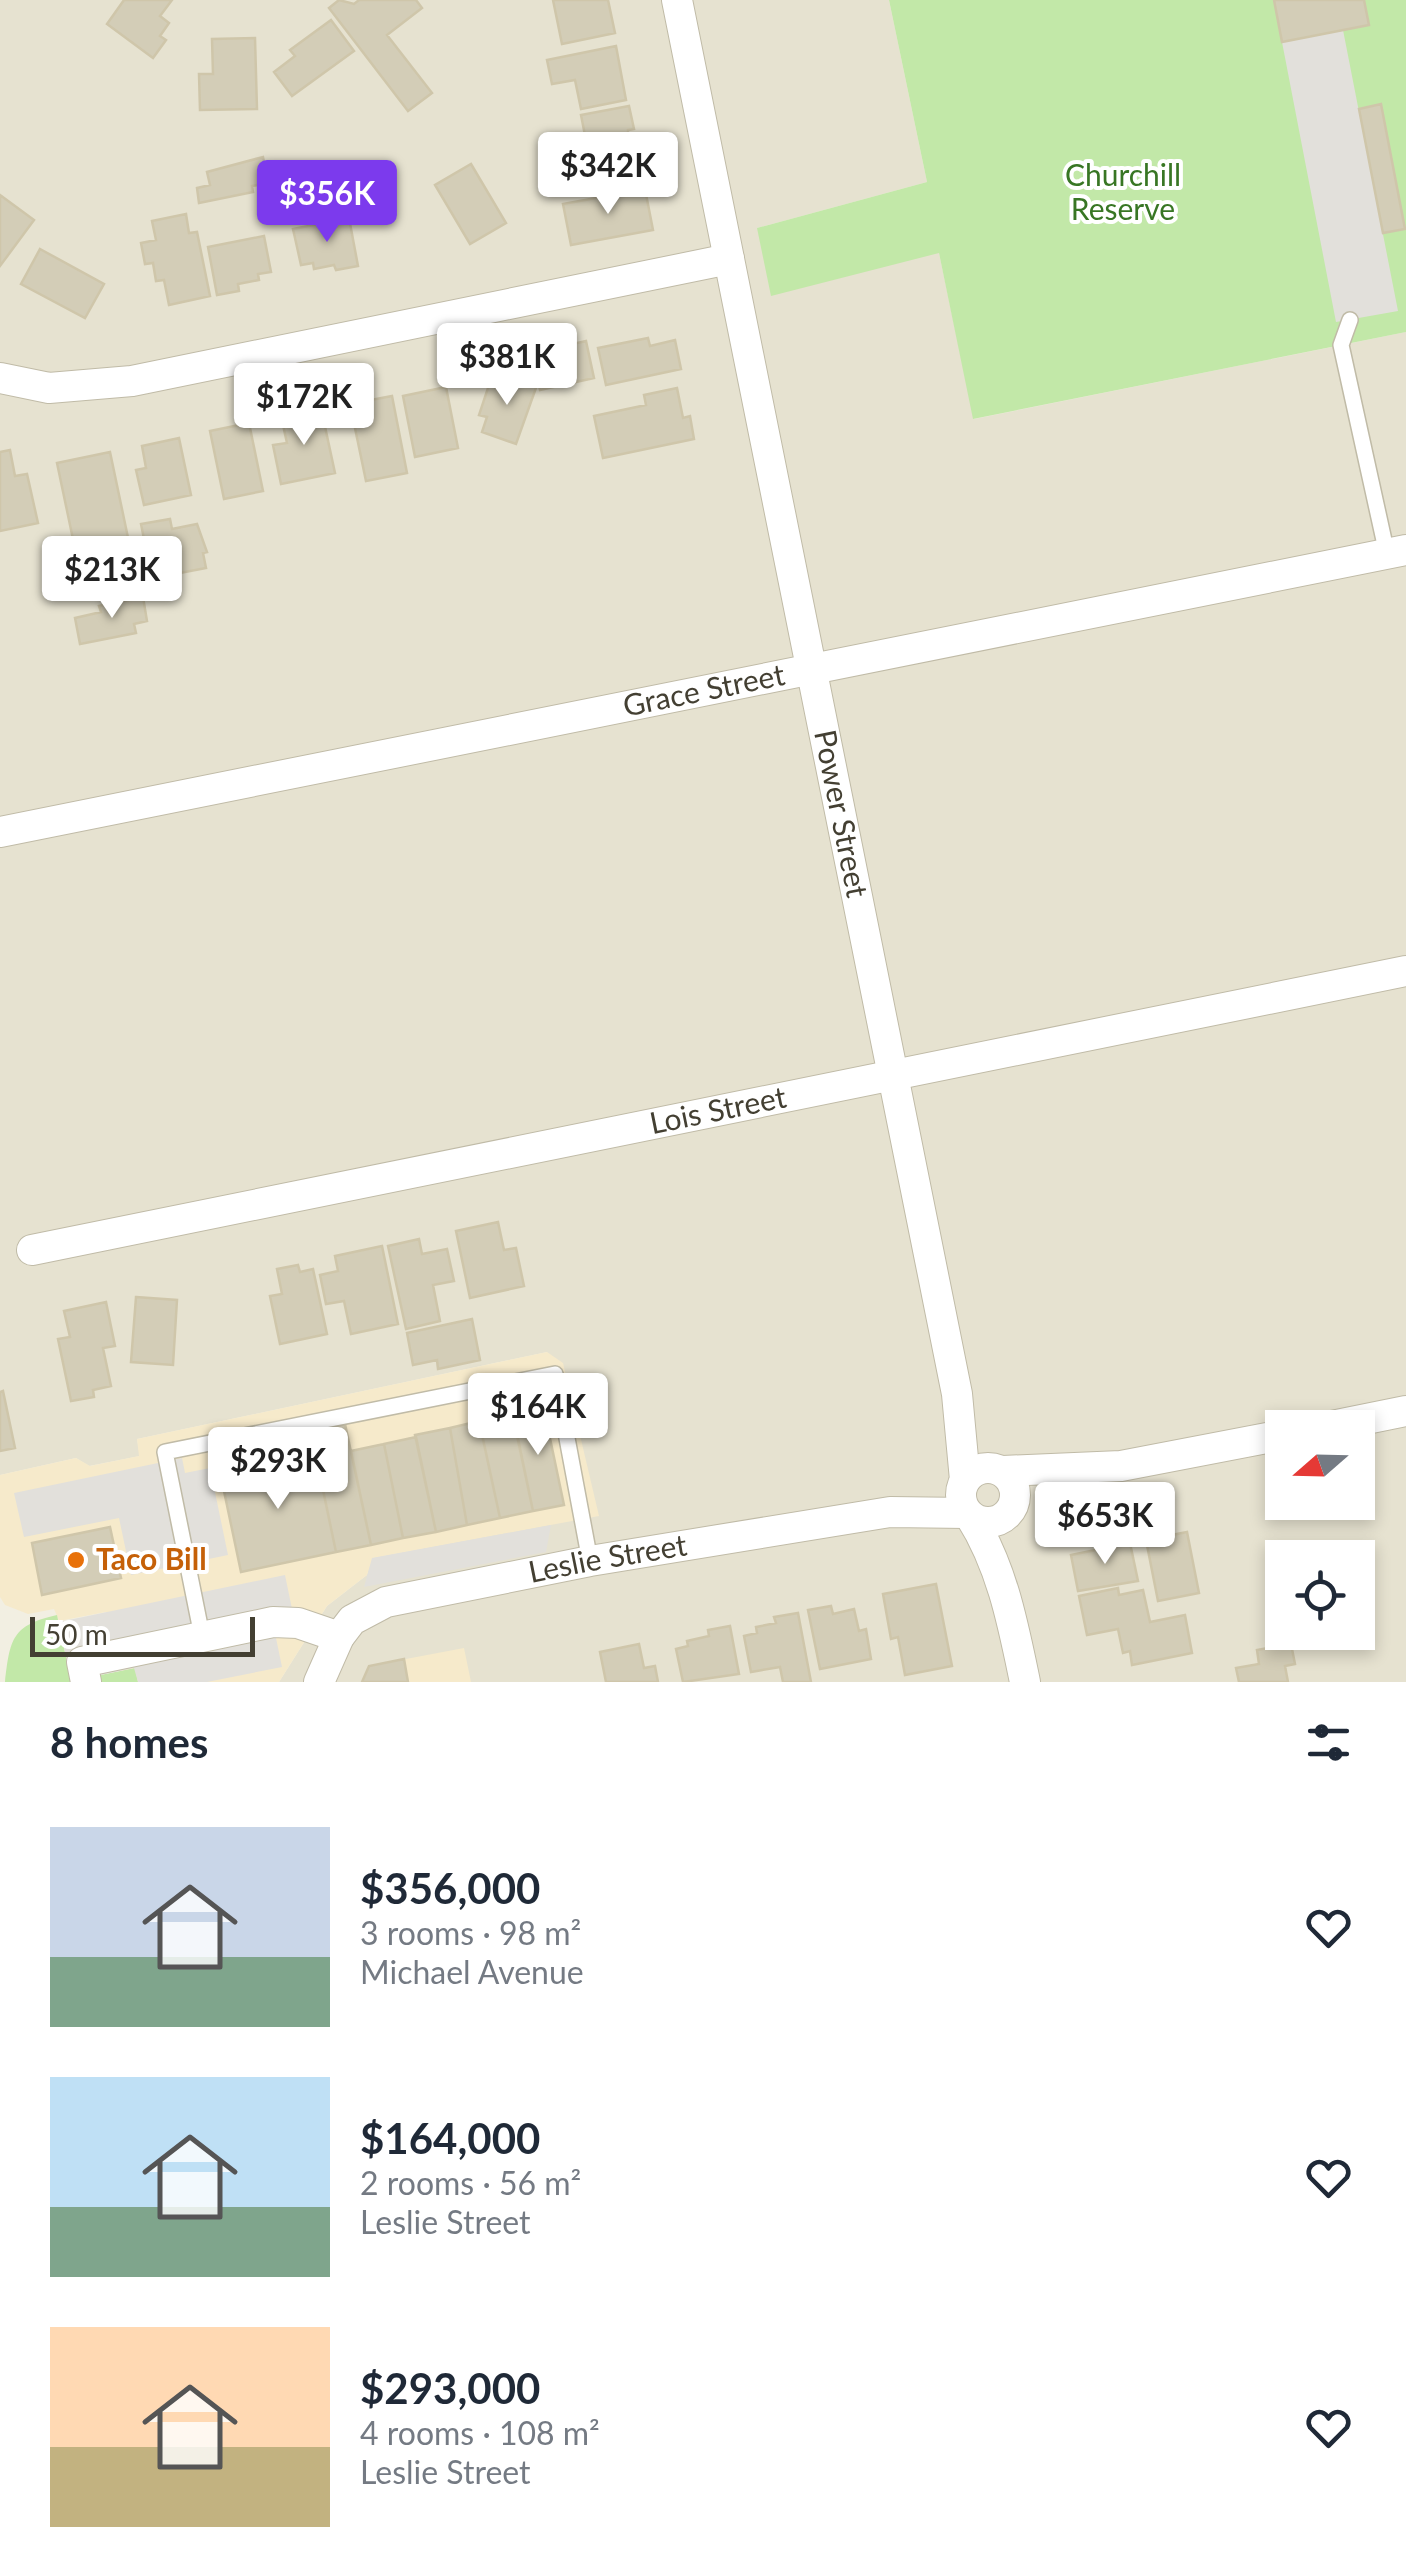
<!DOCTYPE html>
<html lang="en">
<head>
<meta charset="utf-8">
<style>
	:root { --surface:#fff; --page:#f2f2f3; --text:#1f2937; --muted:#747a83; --accent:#7c3aed }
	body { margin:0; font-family:Lato,sans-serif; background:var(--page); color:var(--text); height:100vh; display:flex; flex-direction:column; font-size:38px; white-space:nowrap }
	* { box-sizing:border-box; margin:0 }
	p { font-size:32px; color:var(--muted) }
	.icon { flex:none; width:55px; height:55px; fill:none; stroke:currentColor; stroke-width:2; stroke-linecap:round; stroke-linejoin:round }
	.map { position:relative; height:1682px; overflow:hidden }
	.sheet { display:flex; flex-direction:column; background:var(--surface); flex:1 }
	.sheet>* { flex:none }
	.needle { width:65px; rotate:250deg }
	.buttons { position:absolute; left:1265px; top:1410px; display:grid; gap:20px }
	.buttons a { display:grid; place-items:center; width:110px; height:110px; border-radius:0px; background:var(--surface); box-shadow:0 5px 15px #0003; font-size:50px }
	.scale { position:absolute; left:30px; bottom:25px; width:225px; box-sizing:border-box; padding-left:10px; border:5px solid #433f32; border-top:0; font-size:28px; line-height:35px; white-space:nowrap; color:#433f32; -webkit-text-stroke:8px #fff; paint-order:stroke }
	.price { position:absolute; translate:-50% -85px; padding:0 22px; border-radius:10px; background:#fff; color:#222; font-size:32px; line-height:65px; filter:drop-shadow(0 2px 5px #0008) }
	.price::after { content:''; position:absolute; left:50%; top:60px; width:30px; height:22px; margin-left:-15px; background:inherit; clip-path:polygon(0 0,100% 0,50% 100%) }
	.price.on { background:var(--accent); color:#fff }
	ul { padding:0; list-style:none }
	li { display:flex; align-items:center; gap:30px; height:250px; padding:0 50px }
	li span { display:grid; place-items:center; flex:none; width:280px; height:200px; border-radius:0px; color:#555 }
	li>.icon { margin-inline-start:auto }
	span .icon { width:120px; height:120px; fill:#fffc; stroke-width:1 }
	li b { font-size:42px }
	h2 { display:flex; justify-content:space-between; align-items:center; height:120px; padding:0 50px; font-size:42px }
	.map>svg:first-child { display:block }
</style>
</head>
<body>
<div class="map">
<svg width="1406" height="1682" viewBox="0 0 1406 1682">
	<rect width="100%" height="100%" fill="#f2efe2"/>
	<!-- residential -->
	<path fill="#e6e2d0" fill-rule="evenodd" d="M0,0h889l38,182 -170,46 182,25 35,166 432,-87v1350h-1127l48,-76 40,-31 5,-17 226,-43 -51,-163 -410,87 3,17 -51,10 -13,-8 -76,17zM1282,1428h76v74h-76zM1282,1558h76v74h-76z"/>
	<!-- commercial -->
	<path fill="#f6eacb" d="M547,1352l16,11 36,153 -226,42 -6,17 -40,31 -48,76h-157l-16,-70 -47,9 -5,-12 -26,5 -23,-9 -5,-8v-122l76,-17 14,8 49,-10 -2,-17z
		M464,1648l7,34h-109l7,-16z"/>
	<!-- green -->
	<path fill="#c2e8a8" d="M889,0h517v332l-433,87 -34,-166 -168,43 -14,-68 170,-46z
		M57,1615l14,66 64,-13 3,14h-133c5,-43 7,-57 52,-67z"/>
	<!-- parking -->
	<path fill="#e2e0db" d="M1343,30l55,281 -62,11 -54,-280z
		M182,1458l3,15 25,-5 18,87 -97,20 -12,-57 -95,19 -10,-44z
		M551,1525l-5,27 -182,35 8,-29z
		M285,1575l12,58 -21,5 6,29 -75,15h-69l-4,-14 -63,13 -12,-59z"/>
	<!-- building -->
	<path fill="#d3cdb7" stroke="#cfc6aa" stroke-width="2.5" d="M124,0h48l-12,16 9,7 -9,13 6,4 -13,18 -46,-34z
		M339,0l15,4 5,-4h57l6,8 -35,27 45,58 -24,18 -79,-103z
		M553,0h55l7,33 -53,11z
		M1274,0h90l5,25 -87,17z
		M331,20l23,31 -62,45 -18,-24 21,-16 -5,-6z
		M255,38l2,71 -57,1 -1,-36h14l-1,-35z
		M616,46l10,54 -45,9 -6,-29 -23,4 -5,-24z
		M1381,104l24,125 -22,4 -24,-124z
		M629,106l5,23 -6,1 1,34 -37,7 -11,-56z
		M263,157l5,26 -16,3 1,6 -54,11 -2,-15 13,-3 -3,-13z
		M471,164l35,59 -36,21 -35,-59z
		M645,189l8,41 -82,15 -8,-41z
		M0,195l34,25 -34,46z
		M186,214l3,19 8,-1 13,64 -41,9 -5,-25 -8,1 -3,-18 -8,1 -4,-21 15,-3 -4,-19z
		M349,218l9,48 -22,4 -2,-5 -20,4 -1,-6 -12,2 -8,-36z
		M264,236l7,36 -13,2 1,6 -21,4 1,7 -22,4 -9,-48z
		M40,249l64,35 -19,34 -64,-34z
		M648,338l2,8 25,-6 6,29 -75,16 -8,-37z
		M586,341l8,37 -54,12 -7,-32 14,-3 -1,-5z
		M502,373l35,12 -21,59 -34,-12 5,-15 -8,-2 10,-30 8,3z
		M446,387l12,61 -43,9 -12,-61z
		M677,388l6,30 7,-2 4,23 -91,19 -9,-42 52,-11 -2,-10z
		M392,396l15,77 -41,8 -16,-77z
		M321,408l14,65 -54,11 -8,-39 14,-2 -6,-27z
		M249,423l14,68 -39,8 -14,-68z
		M179,438l12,57 -47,10 -8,-35 10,-2 -4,-22z
		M10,450l5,26 12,-2 11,49 -38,8v-79z
		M110,452l21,100 -53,11 -21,-100z
		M170,519l2,10 25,-5 10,28 -4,1 3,15 -68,13 -7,-34 14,-3 -4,-20z
		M143,597l4,24 -13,3 2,9 -56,11 -5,-26 26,-6 -2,-6z
		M498,1222l6,28 12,-2 8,38 -54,12 -14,-67z
		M419,1239l3,15 25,-5 7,32 -21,4 7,36 -34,8 -18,-83z
		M382,1246l16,78 -47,10 -7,-33 -18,3 -6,-29 18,-4 -3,-15z
		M298,1265l2,7 13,-3 14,65 -47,10 -10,-48 12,-2 -5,-25z
		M136,1297l41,3 -4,65 -42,-3z
		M106,1302l9,44 -12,2 8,38 -18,4 1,7 -23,4 -13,-62 12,-2 -6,-26z
		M472,1319l8,41 -42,9 -1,-9 -24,5 -6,-32z
		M508,1390l25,121 -33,7 -26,-121z
		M3,1391l12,57 -15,3v-59z
		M543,1405l21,100 -31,6 -21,-99z
		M479,1421l21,97 -33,7 -17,-97z
		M345,1424l26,121 -35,7 -25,-120z
		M450,1428l17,97 -31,7 -21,-97z
		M416,1437l20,95 -33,6 -19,-94z
		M384,1444l19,94 -32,7 -20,-94z
		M315,1452l21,100 -95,20 -21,-100z
		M110,1527l11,51 -79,17 -10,-52z
		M1187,1532l12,61 -41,8 -12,-61z
		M1130,1543l8,38 -60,10 -7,-36z
		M936,1584l16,82 -47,9 -7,-38 -7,2 -8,-45z
		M1118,1588l1,7 24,-5 7,32 35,-7 7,38 -60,12 -2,-14 -7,2 -5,-24 -31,6 -8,-39z
		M831,1606l2,8 21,-5 5,22 7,-2 5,30 -51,10 -12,-59z
		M798,1613l13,69h-28l-3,-15 -29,5 -7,-36 13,-3 -1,-6 20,-4 -2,-6z
		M730,1626l9,48 -56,8 -7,-33 12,-3 -1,-5 22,-5 -1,-6z
		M639,1644l5,24 11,-2 3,16h-52l-6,-30z
		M1291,1644l4,20 -10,2 3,16h-49l-3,-14 23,-4 -2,-14z
		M404,1659l4,23h-46l7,-16z"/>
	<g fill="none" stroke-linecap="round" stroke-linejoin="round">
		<!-- lane casing -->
		<g stroke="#c0bba7" stroke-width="18">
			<path id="lane" d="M1350,320l-9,25 46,209
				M202,1636l-37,-184 390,-78 35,187"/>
		</g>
		<!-- street casing -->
		<g stroke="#c0bba7" stroke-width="32">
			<g id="street">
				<path id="s1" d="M677,0l280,1394 8,86"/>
				<path d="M0,378l49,10 83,-7 597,-122"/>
				<path id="s2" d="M0,832l1406,-282"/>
				<path id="s3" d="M32,1250l1374,-279"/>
				<path d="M1322,1428l84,-17"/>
				<circle cx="988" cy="1495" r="27"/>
				<path d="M1003,1471l118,-5 161,-31"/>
				<path d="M970,1516c32,50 43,108 55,166"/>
				<path d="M86,1682l-4,-20 191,-40 25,1 41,14"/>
				<path id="s4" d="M319,1682l20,-45 13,-17 34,-18 204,-41 300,-49 77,1"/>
			</g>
		</g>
		<!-- lane -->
		<use href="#lane" stroke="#fff" stroke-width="15"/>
		<!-- street -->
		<use href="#street" stroke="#fff" stroke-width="30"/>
	</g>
	<!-- markers -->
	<circle fill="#e8710a" stroke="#fff" stroke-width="4" cx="76" cy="1560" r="10"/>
	<g text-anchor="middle" stroke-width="8" stroke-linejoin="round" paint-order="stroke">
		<!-- park labels -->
		<g font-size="30" fill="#387624" stroke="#fff">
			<text x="1123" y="186">Churchill<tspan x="1123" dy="34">Reserve</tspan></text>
		</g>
		<!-- street labels -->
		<g font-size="30" fill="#433f32" stroke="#fff">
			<text dy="10" stroke="none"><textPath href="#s2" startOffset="718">Grace Street</textPath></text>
			<text dy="10" stroke="none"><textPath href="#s1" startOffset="830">Power Street</textPath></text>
			<text dy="10" stroke="none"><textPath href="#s3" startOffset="700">Lois Street</textPath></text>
			<text dy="10" stroke="none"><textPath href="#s4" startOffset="335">Leslie Street</textPath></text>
		</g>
		<!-- food labels -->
		<g font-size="30" font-weight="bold" fill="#c56008" stroke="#fff" text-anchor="start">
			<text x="96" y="1570">Taco Bill</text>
		</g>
	</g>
</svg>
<div class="buttons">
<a><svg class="needle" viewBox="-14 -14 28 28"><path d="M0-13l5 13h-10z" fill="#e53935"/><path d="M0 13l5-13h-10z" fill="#747a83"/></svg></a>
<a><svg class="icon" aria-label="locate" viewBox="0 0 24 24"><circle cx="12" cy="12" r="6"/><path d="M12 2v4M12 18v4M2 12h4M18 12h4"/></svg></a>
</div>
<div class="scale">50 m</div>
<b class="price" style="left:608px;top:217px">$342K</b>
<b class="price on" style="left:327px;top:245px">$356K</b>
<b class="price" style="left:507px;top:408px">$381K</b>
<b class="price" style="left:304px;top:448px">$172K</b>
<b class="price" style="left:112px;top:621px">$213K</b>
<b class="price" style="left:538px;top:1458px">$164K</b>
<b class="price" style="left:278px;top:1512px">$293K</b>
<b class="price" style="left:1105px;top:1567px">$653K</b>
</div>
<section class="sheet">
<h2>8 homes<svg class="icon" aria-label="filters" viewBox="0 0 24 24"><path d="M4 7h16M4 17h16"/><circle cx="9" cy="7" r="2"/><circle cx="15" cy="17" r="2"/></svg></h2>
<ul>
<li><span style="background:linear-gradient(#c9d6e8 65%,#7fa58c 0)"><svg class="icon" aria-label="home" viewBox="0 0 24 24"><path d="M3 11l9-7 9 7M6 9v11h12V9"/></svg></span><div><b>$356,000</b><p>3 rooms · 98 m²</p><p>Michael Avenue</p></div><svg class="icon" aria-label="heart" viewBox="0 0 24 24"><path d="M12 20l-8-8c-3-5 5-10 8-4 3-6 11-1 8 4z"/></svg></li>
<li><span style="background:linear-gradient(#bfe0f5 65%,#7fa58c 0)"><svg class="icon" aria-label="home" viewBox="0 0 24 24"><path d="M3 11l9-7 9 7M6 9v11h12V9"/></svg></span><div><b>$164,000</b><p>2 rooms · 56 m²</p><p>Leslie Street</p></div><svg class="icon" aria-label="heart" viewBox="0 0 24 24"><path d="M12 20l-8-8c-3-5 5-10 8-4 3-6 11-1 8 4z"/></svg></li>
<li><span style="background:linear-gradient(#ffd9b3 60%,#c2b280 0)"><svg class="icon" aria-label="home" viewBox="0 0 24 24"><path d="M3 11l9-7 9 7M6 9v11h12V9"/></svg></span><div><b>$293,000</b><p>4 rooms · 108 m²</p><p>Leslie Street</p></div><svg class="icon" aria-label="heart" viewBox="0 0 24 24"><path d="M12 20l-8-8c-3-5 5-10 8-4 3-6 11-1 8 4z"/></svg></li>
</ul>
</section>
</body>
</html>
